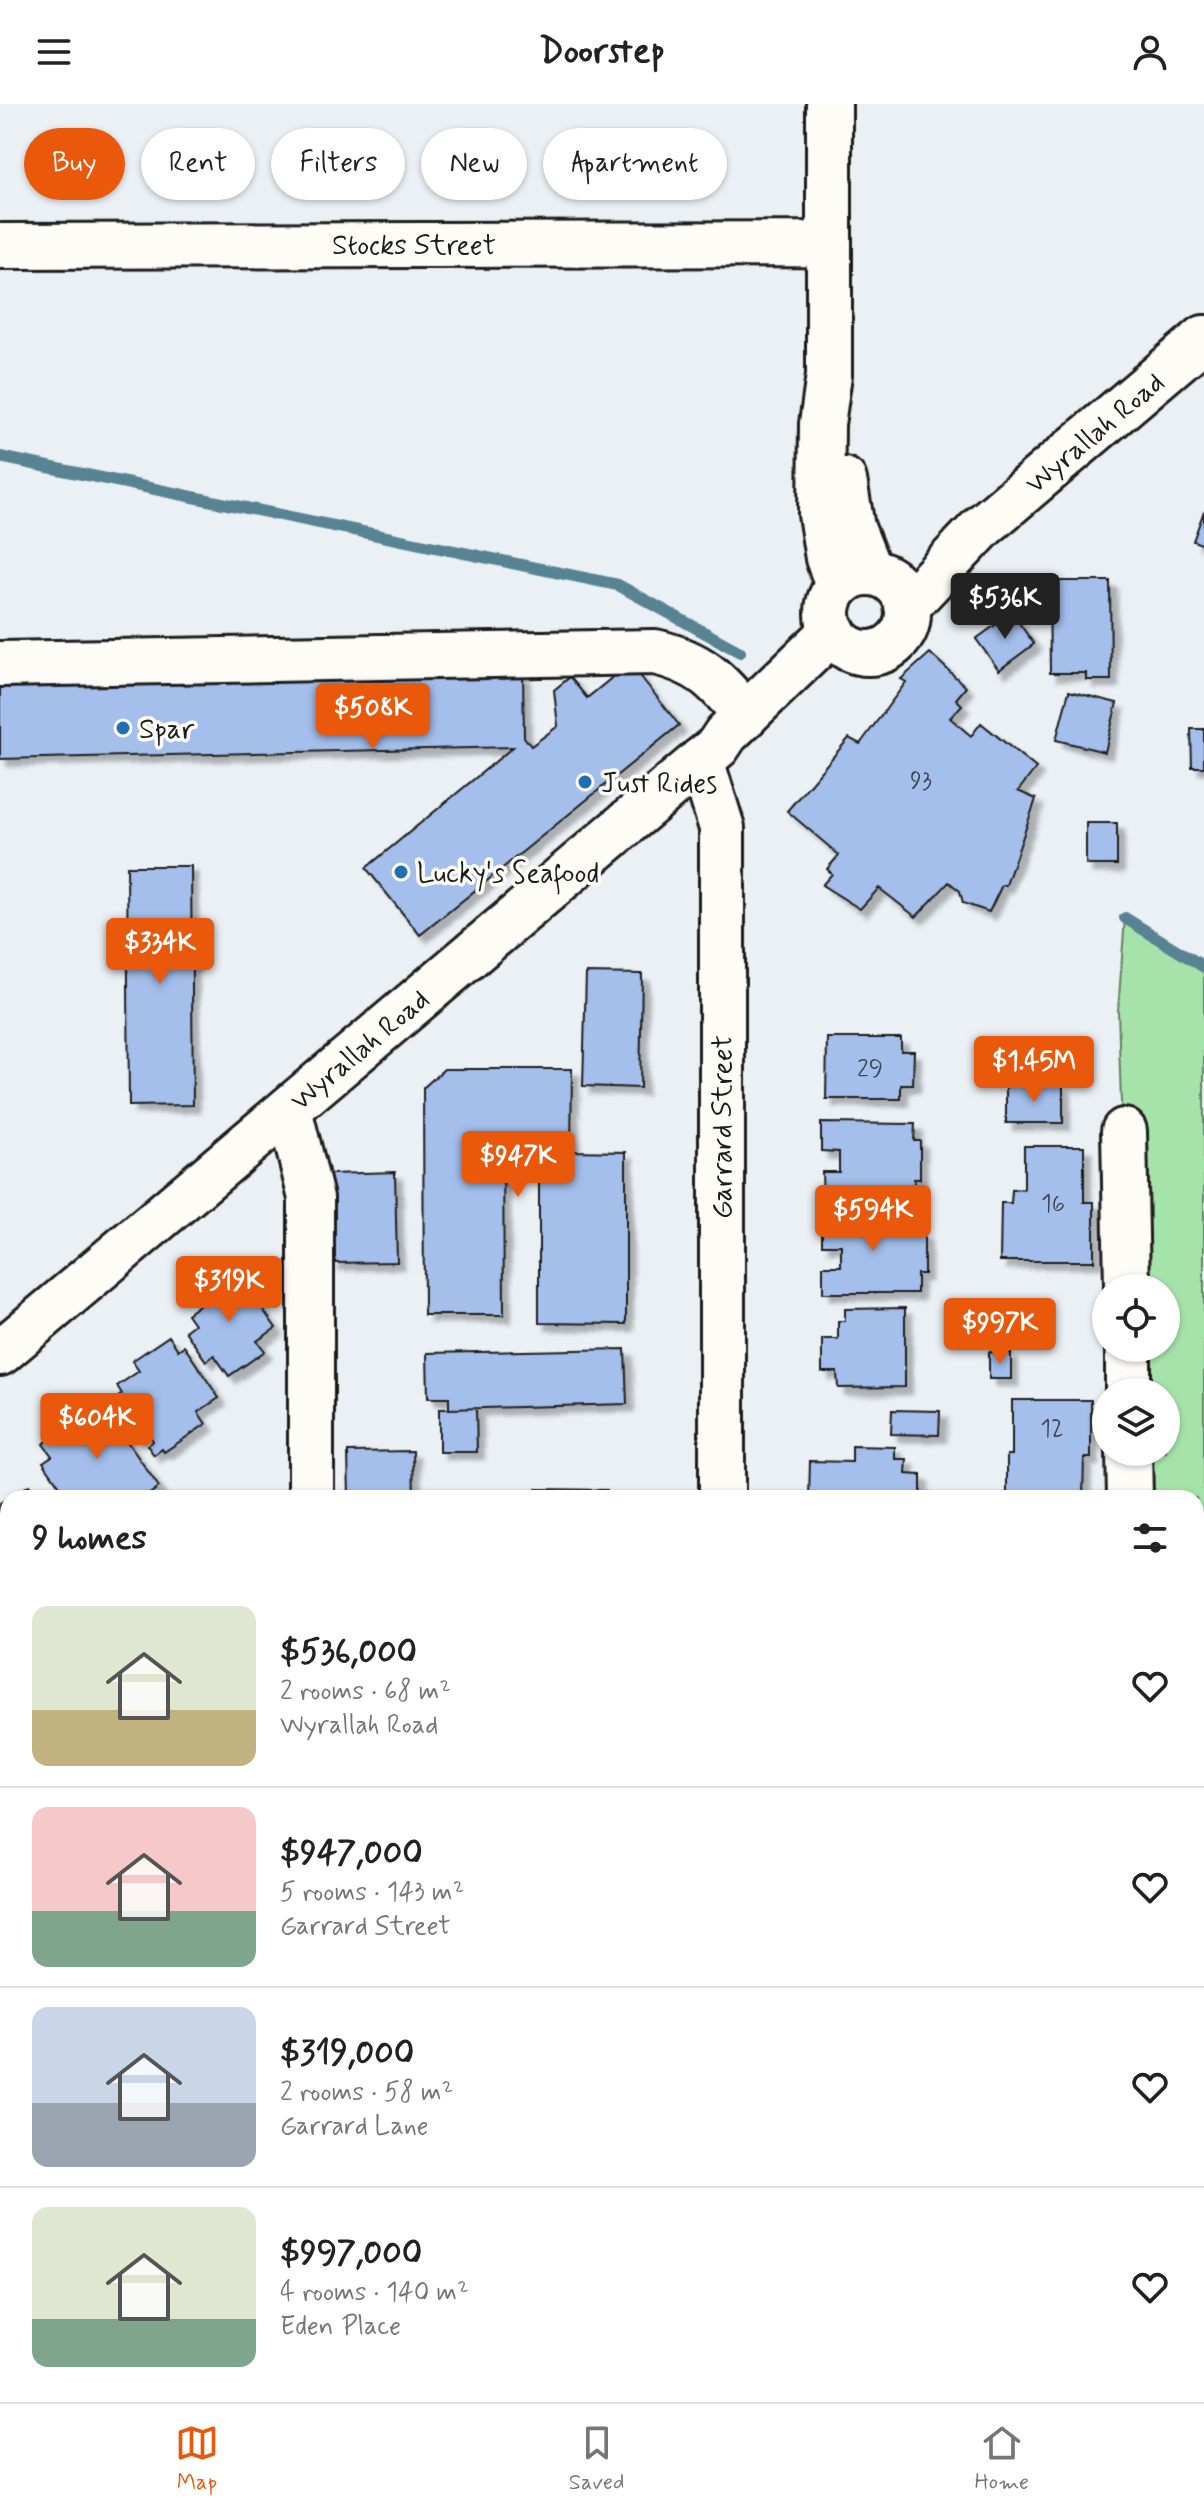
<!DOCTYPE html>
<html lang="en">
<head>
<meta charset="utf-8">
<style>
	:root { --surface:#fff; --page:#f6f6f6; --text:#222; --muted:#767676; --line:#e0e0e0; --accent:#ea580c }
	body { margin:0; font-family:Mynerve,sans-serif; background:var(--page); color:var(--text); height:100vh; display:flex; flex-direction:column; font-size:30px; white-space:nowrap }
	* { box-sizing:border-box; margin:0 }
	p { font-size:26px; color:var(--muted) }
	.icon { flex:none; width:44px; height:44px; fill:none; stroke:currentColor; stroke-width:2; stroke-linecap:round; stroke-linejoin:round }
	.map { position:relative; flex:1; overflow:hidden }
	.drawer { position:absolute; left:0px; top:1386px; width:1204px; height:912px; display:flex; flex-direction:column; background:var(--surface); border-radius:24px 24px 0 0; box-shadow:0 2px 6px #0004 }
	.drawer>* { flex:none }
	.hud { position:absolute; left:24px; top:24px; width:800px; height:72px; display:flex; gap:16px }
	.tools { position:absolute; left:1092px; top:1170px; display:grid; gap:16px }
	.tools a { display:grid; place-items:center; width:88px; height:88px; border-radius:50%; background:var(--surface); box-shadow:0 2px 6px #0004; font-size:40px }
	.price { position:absolute; translate:-50% -68px; padding:0 18px; border-radius:8px; background:var(--accent); color:#fff; font-size:26px; line-height:52px; filter:drop-shadow(0 2px 4px #0008) }
	.price::after { content:''; position:absolute; left:50%; top:48px; width:24px; height:18px; margin-left:-12px; background:inherit; clip-path:polygon(0 0,100% 0,50% 100%) }
	.price.selected { background:#222; color:#fff }
	ul { padding:0; list-style:none }
	li { display:flex; align-items:center; gap:24px; height:200px; padding:0 32px }
	li+li { border-top:2px solid var(--line) }
	li span { display:grid; place-items:center; flex:none; width:224px; height:160px; border-radius:16px; color:#555 }
	li>.icon { margin-inline-start:auto }
	span .icon { width:96px; height:96px; fill:#fffc; stroke-width:1 }
	li b { font-size:34px }
	h2 { display:flex; justify-content:space-between; align-items:center; height:96px; padding:0 32px; font-size:34px }
	.chip { padding:0 28px; border-radius:36px; background:var(--surface); box-shadow:0 2px 6px #0004; font-size:28px; line-height:72px }
	.chip.selected { background:var(--accent); color:#fff }
	header { display:flex; justify-content:space-between; align-items:center; height:104px; padding:0 32px; background:var(--surface); font-size:36px; font-weight:700 }
	.dock { display:flex; justify-content:space-around; align-items:center; height:112px; border-top:2px solid var(--line); background:var(--surface); font-size:22px; color:var(--muted) }
	.dock a { display:grid; justify-items:center; gap:4px }
	.dock .selected { color:var(--accent) }
	.map>svg:first-child { display:block }
</style>
</head>
<body>
<header><svg class="icon" aria-label="menu" viewBox="0 0 24 24"><path d="M4 6h16M4 12h16M4 18h16"/></svg>Doorstep<svg class="icon" aria-label="person" viewBox="0 0 24 24"><circle cx="12" cy="8" r="4"/><path d="M4 21q1-7 8-7t8 7"/></svg></header>
<div class="map">
<svg width="1204" height="2298" viewBox="0 0 1204 2298">
	<defs>
		<filter id="shadow"><feDropShadow dx="7" dy="7" stdDeviation="2" flood-color="#0004"/></filter>
	</defs>
	<rect width="100%" height="100%" fill="#ebf0f5"/>
	<filter id="ink" filterUnits="userSpaceOnUse"><feTurbulence type="fractalNoise" baseFrequency=".0125" numOctaves="2"/><feDisplacementMap in="SourceGraphic" scale="16" xChannelSelector="R" yChannelSelector="G"/><feConvolveMatrix kernelMatrix="1 2 1 2 8 2 1 2 1" color-interpolation-filters="sRGB"/></filter>
	<g filter="url(#ink)">
		<!-- green -->
		<path fill="#a6e3aa" stroke="#618063" stroke-width="2" d="M1125,814l79,49v1376l-8,-1v-844h-66l-1,-46h37v-60h-38v-44h38v-60h-39l-9,-277z"/>
		<g fill="none" stroke-linecap="round" stroke-linejoin="round">
			<!-- stream -->
			<path stroke="#598393" stroke-width="12" d="M0,353l618,128 122,67
				M1125,814l79,49"/>
		</g>
		<!-- building -->
		<path fill="#a4bfec" stroke="#1c1c1c" stroke-width="2" filter="url(#shadow)" d="M1204,407v34l-11,-4z
			M1049,477h61l1,99h-25v-7h-36z
			M1012,509l22,31 -35,26 -23,-31z
			M930,549l36,34 -10,12 6,6 -12,13 21,18 10,-13 55,45 -18,23 18,8 -30,86h-4l-13,27 -26,-9 -3,-12 -11,-9 -33,35 -37,-29 -19,21 -38,-24 10,-11 -5,-5 12,-14 -52,-44 62,-73 11,6 46,-62 -5,-3z
			M630,559l49,62 -259,210 -54,-67 147,-121 -513,12v-73l523,-13 1,64 7,9 27,-20 -4,-36 16,-13 17,21z
			M1069,587l48,12 -12,49 -49,-12z
			M1191,625h13v38h-12z
			M1086,719h31v42h-31z
			M127,762h64l2,239 -64,1z
			M586,869l56,1 -2,114 -57,-2z
			M827,934h74v13h13l-1,34h-12v14h-75z
			M444,965h128l-1,82 55,1v172l-87,-1v-170h19l-1,-14h-54l1,176h-80l-1,-227z
			M1006,981h57v38h-57z
			M821,1019l94,1 -1,17h6v38h-6v22h-91l-1,-29h17v-20l-18,-1z
			M1024,1042h60v56h10v59h-94l1,-58h10l1,-13 12,-1z
			M395,1068l2,90 -65,1 -2,-89z
			M822,1109h92l1,22 9,-1v40h-7v19h-94v-27h18v-21h-19z
			M231,1167l8,11 3,-2 34,48 -19,13 8,10 -36,25 -15,-21 -8,6 -21,-30 9,-7 -7,-10 20,-15 -5,-7z
			M905,1204v79l-67,1 -1,-16h-15v-33h16v-18h7v-12z
			M169,1232l9,14 6,-4 35,52 -21,14 8,12 -42,28 -2,-3 -8,6 -7,-10 6,-4 -6,-10 -10,6 -24,-36 9,-7 -5,-8 22,-15 -7,-10z
			M625,1245l2,55 -178,5v-11h-21l-1,-45z
			M989,1248l22,1v26h-22z
			M1012,1296h79v58h-7l-1,40h-76v-43h5z
			M100,1299l59,84 -15,11h-82l4,-3 -23,-33 9,-6 -9,-12z
			M439,1305h37l1,43h-38z
			M892,1306l48,1 -1,24 -48,-1z
			M852,1342l43,1v12h12l-1,15 15,1v23h-112l1,-37 42,1z
			M413,1347l1,47h-65l-1,-46z
			M29,1381l9,13h-29z
			M536,1385l71,1v8h-71z
			M8,1394v53l-8,-11v-36z
			M8,1458v27l-8,-12v-10z
			M0,1586h8v79h-8z
			M0,1687h8v62h-8z
			M0,1800h8v122h-8z
			M0,1938l8,1v59h-8z
			M0,2012h8v135h-8z"/>
		<g fill="none" stroke-linecap="round" stroke-linejoin="round">
			<!-- minor casing -->
			<g stroke="#1c1c1c" stroke-width="50">
				<path id="minor" d="M829,0v271l-7,49 -1,90 7,44 10,28
					M0,142l829,-2
					M844,376l8,48 18,45
					M0,560l655,-12c47,11 61,28 91,63
					M701,656l21,68v670
					M289,1005l22,89v300
					M1124,1027l3,157
					M1128,1244v44
					M1129,1348l1,46
					M0,2226h8
					M1196,2238l8,1
					M814,2290l2,8"/>
			</g>
			<!-- major casing -->
			<g stroke="#1c1c1c" stroke-width="50">
				<path id="major" d="M828 509a40 40 0 1 1 80 0a40 40 0 1 1-80 0Z
					M907,502l76,-80 221,-188
					M0,1249l718,-607 8,-12 107,-103"/>
			</g>
			<!-- minor -->
			<use href="#minor" stroke="#fdfcf7" stroke-width="44"/>
			<!-- major -->
			<use href="#major" stroke="#fdfcf7" stroke-width="44"/>
		</g>
	</g>
	<!-- markers -->
	<g fill="#1f6fb2" stroke="#fdfcf7" stroke-width="3">
		<circle cx="123" cy="624" r="8"/>
		<circle cx="585" cy="678" r="8"/>
		<circle cx="401" cy="768" r="8"/>
	</g>
	<g text-anchor="middle" stroke-width="7" stroke-linejoin="round" paint-order="stroke">
		<!-- number labels -->
		<g font-size="24" fill="#3e4550">
			<text x="921" y="684">93</text>
			<text x="870" y="972">29</text>
			<text x="1053" y="1107">16</text>
			<text x="1052" y="1332">12</text>
		</g>
		<!-- street labels -->
		<g font-size="28" fill="#1c1c1c" stroke="#fdfcf7">
			<text x="414" y="150">Stocks Street</text>
			<text transform="translate(1094 328) rotate(-40)" y="10">Wyrallah Road</text>
			<text transform="translate(359 945) rotate(-40)" y="10">Wyrallah Road</text>
			<text transform="translate(721 1023) rotate(-90)" y="10">Garrard Street</text>
		</g>
		<!-- poi labels -->
		<g font-size="28" fill="#1c1c1c" stroke="#fdfcf7" text-anchor="start">
			<text x="139" y="634">Spar</text>
			<text x="601" y="688">Just Rides</text>
			<text x="417" y="778">Lucky's Seafood</text>
		</g>
	</g>
</svg>
<div class="tools">
<a><svg class="icon" aria-label="locate" viewBox="0 0 24 24"><circle cx="12" cy="12" r="6"/><path d="M12 2v4M12 18v4M2 12h4M18 12h4"/></svg></a>
<a><svg class="icon" aria-label="layers" viewBox="0 0 24 24"><path d="M12 4l9 5-9 5-9-5zM3 14l9 5 9-5"/></svg></a>
</div>
<b class="price selected" style="left:1005px;top:537px">$536K</b>
<b class="price" style="left:373px;top:647px">$508K</b>
<b class="price" style="left:160px;top:882px">$334K</b>
<b class="price" style="left:1034px;top:1000px">$1.45M</b>
<b class="price" style="left:518px;top:1095px">$947K</b>
<b class="price" style="left:873px;top:1149px">$594K</b>
<b class="price" style="left:229px;top:1220px">$319K</b>
<b class="price" style="left:1000px;top:1262px">$997K</b>
<b class="price" style="left:97px;top:1357px">$604K</b>
<div class="hud">
<a class="chip selected">Buy</a>
<a class="chip">Rent</a>
<a class="chip">Filters</a>
<a class="chip">New</a>
<a class="chip">Apartment</a>
</div>
<section class="drawer">
<h2>9 homes<svg class="icon" aria-label="filters" viewBox="0 0 24 24"><path d="M4 7h16M4 17h16"/><circle cx="9" cy="7" r="2"/><circle cx="15" cy="17" r="2"/></svg></h2>
<ul>
<li><span style="background:linear-gradient(#dfe7d0 65%,#c2b280 0)"><svg class="icon" aria-label="home" viewBox="0 0 24 24"><path d="M3 11l9-7 9 7M6 9v11h12V9"/></svg></span><div><b>$536,000</b><p>2 rooms · 68 m²</p><p>Wyrallah Road</p></div><svg class="icon" aria-label="heart" viewBox="0 0 24 24"><path d="M12 20l-8-8c-3-5 5-10 8-4 3-6 11-1 8 4z"/></svg></li>
<li><span style="background:linear-gradient(#f6c9c9 65%,#7fa58c 0)"><svg class="icon" aria-label="home" viewBox="0 0 24 24"><path d="M3 11l9-7 9 7M6 9v11h12V9"/></svg></span><div><b>$947,000</b><p>5 rooms · 143 m²</p><p>Garrard Street</p></div><svg class="icon" aria-label="heart" viewBox="0 0 24 24"><path d="M12 20l-8-8c-3-5 5-10 8-4 3-6 11-1 8 4z"/></svg></li>
<li><span style="background:linear-gradient(#c9d6e8 60%,#9aa5b1 0)"><svg class="icon" aria-label="home" viewBox="0 0 24 24"><path d="M3 11l9-7 9 7M6 9v11h12V9"/></svg></span><div><b>$319,000</b><p>2 rooms · 58 m²</p><p>Garrard Lane</p></div><svg class="icon" aria-label="heart" viewBox="0 0 24 24"><path d="M12 20l-8-8c-3-5 5-10 8-4 3-6 11-1 8 4z"/></svg></li>
<li><span style="background:linear-gradient(#dfe7d0 70%,#7fa58c 0)"><svg class="icon" aria-label="home" viewBox="0 0 24 24"><path d="M3 11l9-7 9 7M6 9v11h12V9"/></svg></span><div><b>$997,000</b><p>4 rooms · 140 m²</p><p>Eden Place</p></div><svg class="icon" aria-label="heart" viewBox="0 0 24 24"><path d="M12 20l-8-8c-3-5 5-10 8-4 3-6 11-1 8 4z"/></svg></li>
</ul>
</section>
</div>
<nav class="dock">
<a class="selected"><svg class="icon" aria-label="map" viewBox="0 0 24 24"><path d="M3 6l6-2 6 2 6-2v14l-6 2-6-2-6 2zM9 4v14M15 6v14"/></svg>Map</a>
<a><svg class="icon" aria-label="saved" viewBox="0 0 24 24"><path d="M7 4h10v16l-5-4-5 4z"/></svg>Saved</a>
<a><svg class="icon" aria-label="home" viewBox="0 0 24 24"><path d="M3 11l9-7 9 7M6 9v11h12V9"/></svg>Home</a>
</nav>
</body>
</html>
